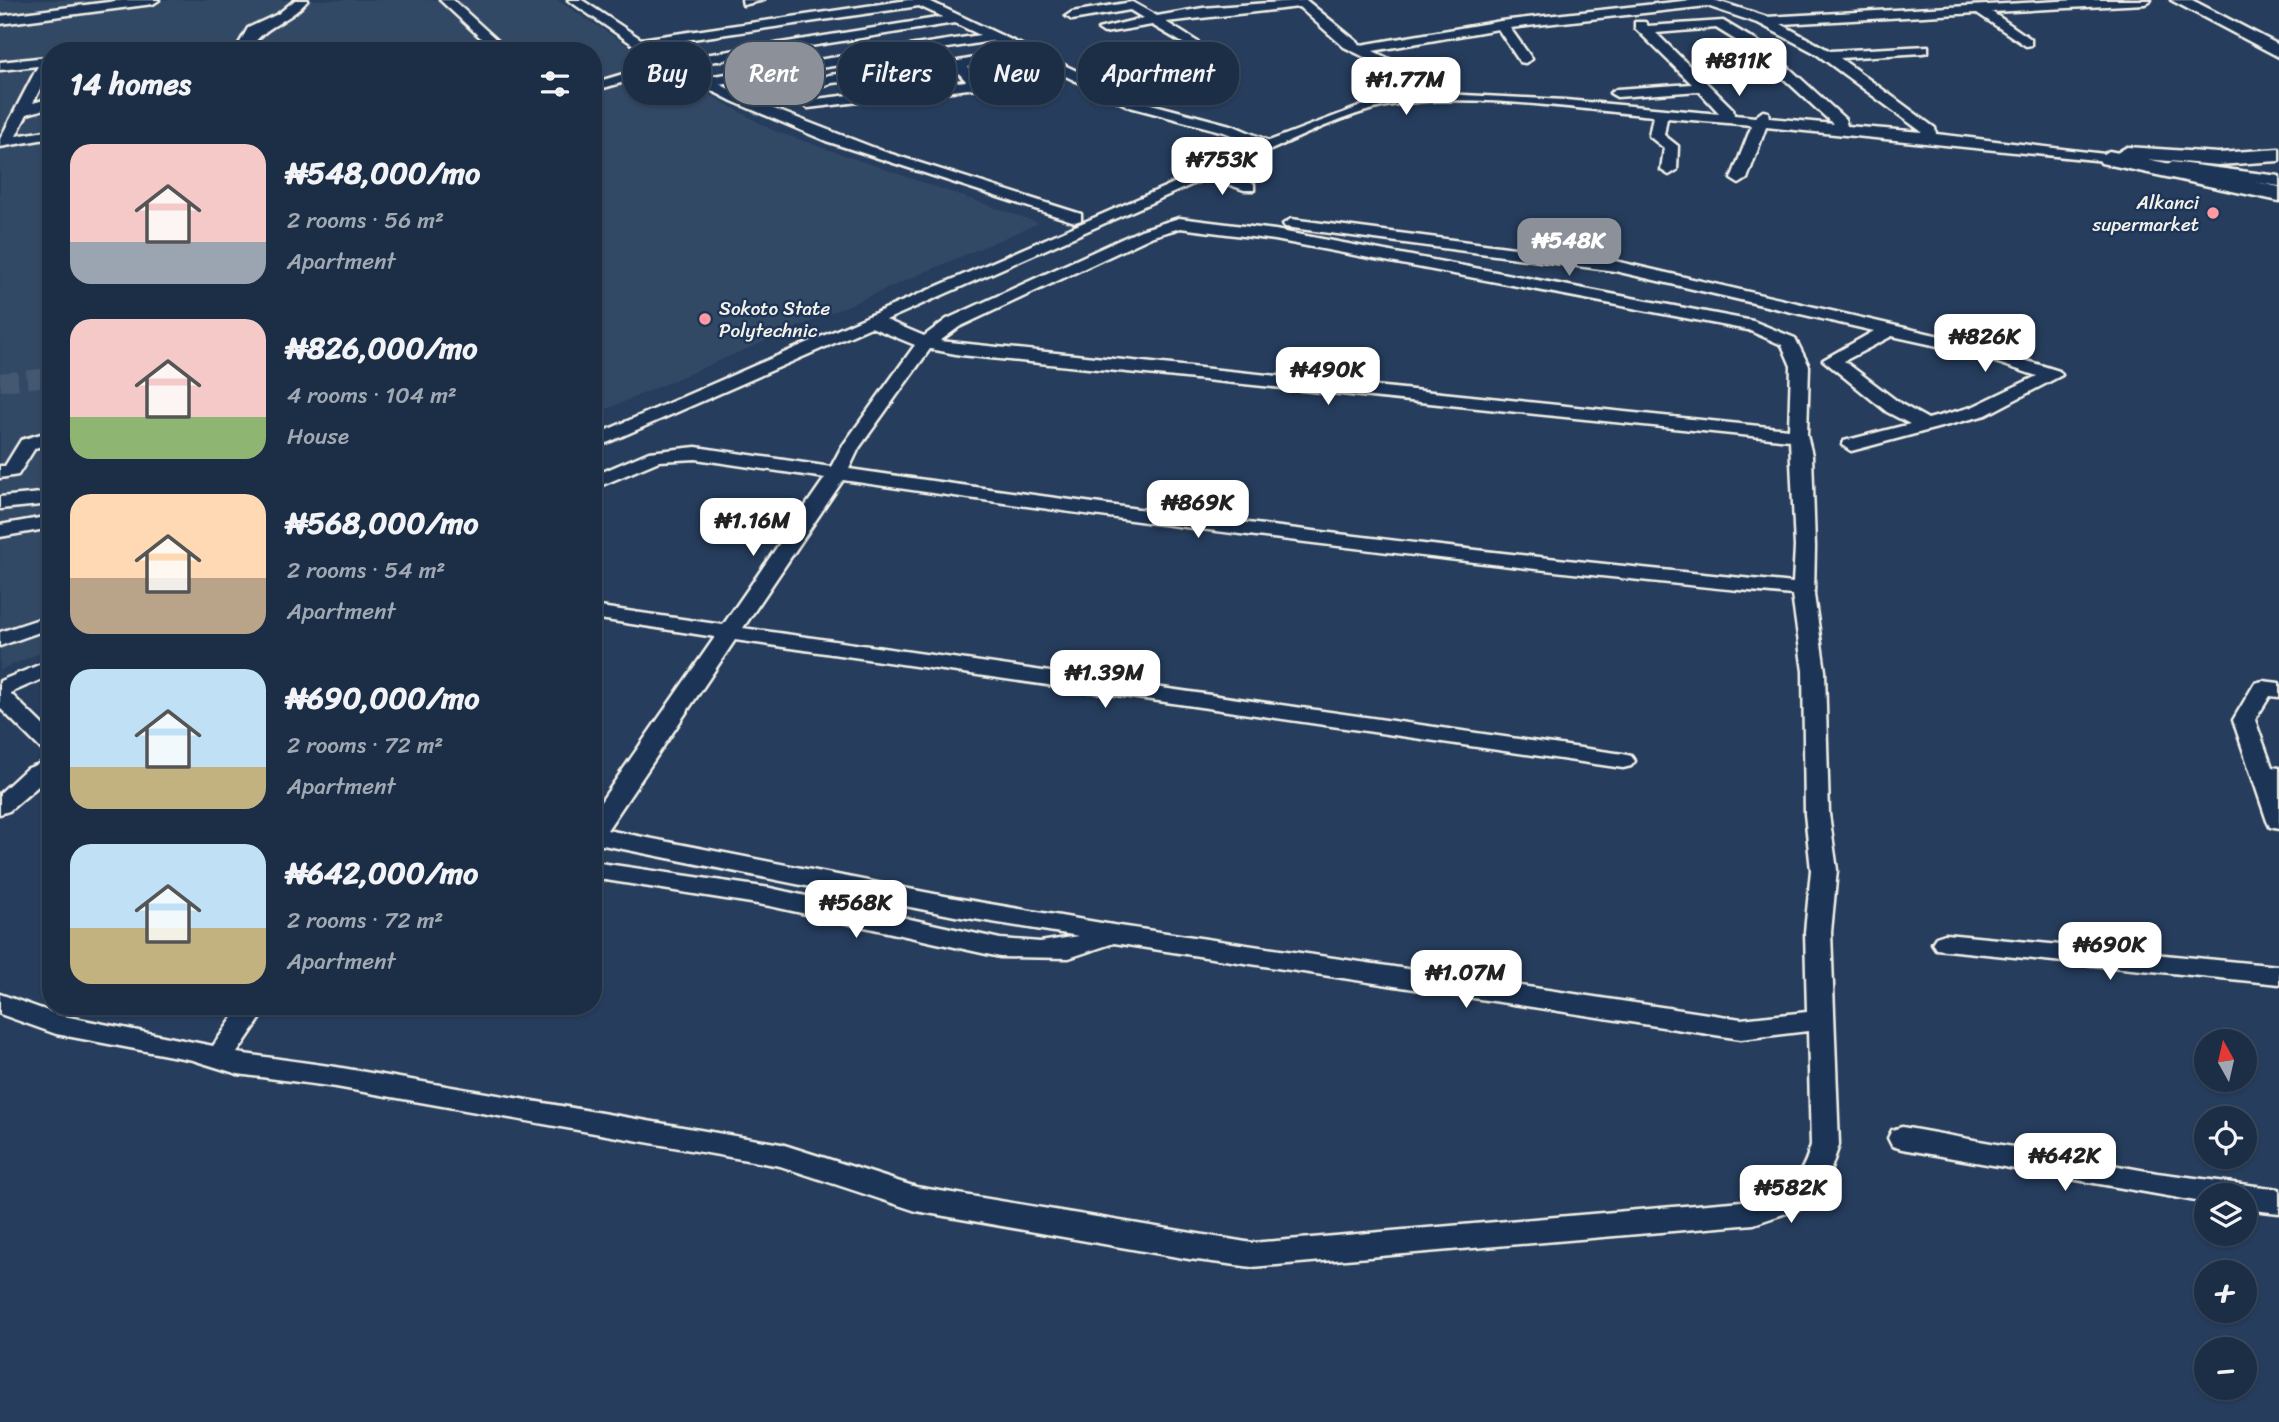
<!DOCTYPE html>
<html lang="en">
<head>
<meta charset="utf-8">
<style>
	:root { --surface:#1c2e46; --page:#25364d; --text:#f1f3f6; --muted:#a0a8b3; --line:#3a4a5f; --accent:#8c9099 }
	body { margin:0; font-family:Sriracha,sans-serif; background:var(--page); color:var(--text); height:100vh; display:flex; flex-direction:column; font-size:26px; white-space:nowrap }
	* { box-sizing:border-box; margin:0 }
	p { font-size:23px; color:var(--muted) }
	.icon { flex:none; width:38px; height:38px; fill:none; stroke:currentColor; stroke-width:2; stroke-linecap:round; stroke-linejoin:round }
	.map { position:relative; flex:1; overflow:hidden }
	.details { position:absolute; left:42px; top:42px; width:560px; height:973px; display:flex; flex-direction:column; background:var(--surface); border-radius:28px; box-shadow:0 2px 5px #0004,0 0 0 2px var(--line) }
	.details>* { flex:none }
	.banner { position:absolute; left:623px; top:42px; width:665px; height:63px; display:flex; gap:14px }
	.needle { width:46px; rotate:352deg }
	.controls { position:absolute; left:2194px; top:1029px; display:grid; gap:14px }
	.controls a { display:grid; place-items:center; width:63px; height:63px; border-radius:50%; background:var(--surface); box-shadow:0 2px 5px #0004,0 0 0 2px var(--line); font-size:35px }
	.price { position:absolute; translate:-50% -60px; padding:0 16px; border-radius:14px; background:#fff; color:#222; font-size:23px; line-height:46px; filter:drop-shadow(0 2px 4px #0008) }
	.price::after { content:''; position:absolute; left:50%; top:42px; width:21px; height:16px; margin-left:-10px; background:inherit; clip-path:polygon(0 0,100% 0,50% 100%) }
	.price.current { background:var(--accent); color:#fff }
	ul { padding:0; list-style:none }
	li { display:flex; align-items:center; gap:21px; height:175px; padding:0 28px }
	li span { display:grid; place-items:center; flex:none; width:196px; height:140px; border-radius:21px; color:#555 }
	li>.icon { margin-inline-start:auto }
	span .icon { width:84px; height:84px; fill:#fffc; stroke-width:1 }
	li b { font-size:30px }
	h2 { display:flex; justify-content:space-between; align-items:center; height:84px; padding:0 28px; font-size:30px }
	.pill { padding:0 24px; border-radius:28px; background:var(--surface); box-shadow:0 2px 5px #0004,0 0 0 2px var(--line); font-size:24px; line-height:63px }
	.pill.current { background:var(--accent); color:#fff }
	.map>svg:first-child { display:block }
</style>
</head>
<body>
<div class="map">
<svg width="2279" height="1422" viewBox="0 0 2279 1422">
	<rect width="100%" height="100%" fill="#263d5d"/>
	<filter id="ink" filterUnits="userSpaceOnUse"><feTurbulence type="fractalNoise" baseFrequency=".0143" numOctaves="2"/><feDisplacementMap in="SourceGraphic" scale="14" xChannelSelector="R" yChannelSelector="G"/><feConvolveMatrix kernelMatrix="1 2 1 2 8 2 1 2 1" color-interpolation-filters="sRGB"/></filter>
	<g filter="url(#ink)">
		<!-- built -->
		<path fill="#334966" d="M0,0h557l104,67 111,63 267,93 -446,192v-364h-542v597l-51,22z"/>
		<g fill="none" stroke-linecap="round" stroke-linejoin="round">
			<!-- minor-tunnel -->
			<path stroke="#455872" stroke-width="18" stroke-dasharray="18 9" stroke-linecap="butt" d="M0,382l51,-5"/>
			<!-- minor casing -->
			<g stroke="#f4f1e8" stroke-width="5">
				<path id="minor" d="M124,0h35l-6,4 -153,20v-8z
					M295,0h13c-20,24 -44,24 -59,51h-14l13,-23 30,-14z
					M440,0h13l56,51h-14z
					M568,0h14l59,39 267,-39h19l213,101 94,25 35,15 111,-42 60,-5 -96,-47 -45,-40 -133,15 32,20v6l-5,1 -41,-24 -48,8 -6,-4 45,-11 -13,-8 -58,10 -6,-4 6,-4 60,-10 25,14 46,-8 103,-8 55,45 140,-24 191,-21h22l53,17 310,-17h74l-6,4 -153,8 39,27v6l-5,1 -49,-33 -196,11 49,27 98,-5v6l-5,1 -83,5 95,70 1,6 194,23 5,1v6l-369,-37 -19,52 -8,5 -8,-5 21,-54 -85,-7 -3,17 14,11 -1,24 -8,5 -8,-5 3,-22 -15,-12 4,-20c-77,-7 -192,-25 -267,-10 -52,11 -114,45 -164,66l32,12v6h-10l-35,-13 -323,143 38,16 23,-17 194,-89 38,-12 96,12 478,91 42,17 14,28 -2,69 5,20 3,92 -1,48 11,76 4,143 8,56 -6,62 8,213 -9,27 -23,34 -53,18 -502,43 -63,-8 -273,-48 -136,-45 -444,-79 -98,-13 -45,-14 -137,-26 -56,-20v-20l59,21 154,31 28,-40h28l-32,47 99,14 445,77 135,43 336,56 502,-43c34,-11 47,-18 57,-55l-3,-114 -67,8 -627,-96 -45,15 -69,-1 -230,-51 -177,-28v-16l177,26 230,51 40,3 39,-6 -124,-20 -362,-73v-30l122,-176 -122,-19v-12l130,19 102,-147 -129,-19 -37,2 -66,28v-13l56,-24 47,-5 135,20 10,-19 74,-103 -44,-18 -278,122v-13l666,-290 -35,-14 -94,-25 -104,-50 -58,10 16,17 -7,4 -169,20 -7,-4 7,-4 158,-19 -11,-12 -123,14 -76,19 129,50 196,62v6l-6,2 -249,-81 -94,-40 -62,-32 -77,22v-8l67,-20zM919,6l24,11 -269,43 -23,-15zM1707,6l53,18 55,29 107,79 -75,-6 -2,-7 -80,-73 -42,-25 -75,5 -3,-4h-10v6l57,56 -75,5 -7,4 7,4 82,-6 21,23 -155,-14 -122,-6 5,-4 -2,-3 -73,-36 125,-22 22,33 5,1 7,-4 -22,-31zM955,23l25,12 -273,42 -22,-11zM1716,28l39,24 78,72 -64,-6 -1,-6 -5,-1 -8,6 -21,-2 -1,-6 -77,-76zM992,41l22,10 -56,10 -129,14 -21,8 -64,13 -25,-12zM1180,228l95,12 473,90 34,15 9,21 -2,63 -849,-88 19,-14 194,-91zM930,349l31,6 829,85 5,107 -2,36c-315,-30 -630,-68 -944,-114l10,-21zM843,480c315,46 632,85 949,115l11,76 2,143 6,56 -6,62 2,80 -66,7 -628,-94 -158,-27 -348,-68 128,-190 888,128 8,-2 4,-5 -4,-5 -8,-2 -880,-126z
					M742,0h22l-21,5z
					M285,45l5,1v5h-38l6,-4z
					M47,57l4,1v9l-18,36 18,-5v9l-24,7 -11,22 35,-6v8l-51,9v-8l38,-73 -38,4v-8z
					M2171,162l108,14v10l-113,-17 -2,-3z
					M1291,219l324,42 355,82 89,28 3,4 -76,40 -135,36 -9,-6 2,-4 66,-17 -23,-12 -64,-52 51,-29 -259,-60 -330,-44 -2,-3zM1892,336l73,16 72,24 -65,31 -44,12 -27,-15 -57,-43z
					M51,431v12l-16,5 -17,27 -18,3v-12h5l16,-26z
					M51,492v12l-51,5v-12z
					M51,516v12l-51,9v-12z
					M51,615v13l-51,18v-14z
					M51,660v15l-41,18 41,40v20l-8,-2 -43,-43v-27z
					M2263,681l16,2v14l-9,-1 -15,24 17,47 7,1v61l-9,-2 -3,-6 -34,-101 22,-37z
					M51,759v16l-42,36 -9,3v-21l26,-24z
					M1945,934l334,32v18l-343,-35 -4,-6 4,-6z
					M1902,1127l255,46 122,16v24l-34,-4v-14h-38v8l-305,-54 -10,-3 -4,-8 4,-8z"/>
			</g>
			<!-- major casing -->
			<g stroke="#f4f1e8" stroke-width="5">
				<path id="major" d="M2171,0h21l87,45v12z
					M2127,147l91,6 61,-4v12l-61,4 -98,-8 -3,-4z"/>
			</g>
			<!-- highway casing -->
			<g stroke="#f4f1e8" stroke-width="5">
				<path id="highway" d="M2109,151l170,36v14l-178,-38 -3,-5z"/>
			</g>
			<!-- minor -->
			<use href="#minor" fill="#1d3557" fill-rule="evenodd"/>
			<!-- major -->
			<use href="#major" fill="#1d3557" fill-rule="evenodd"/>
			<!-- highway -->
			<use href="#highway" fill="#1d3557" fill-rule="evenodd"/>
		</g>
	</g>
	<!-- markers -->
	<g fill="#ff9aa2" stroke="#1d3557" stroke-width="2.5">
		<circle cx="2213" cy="213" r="7"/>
		<circle cx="705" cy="319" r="7"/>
	</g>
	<g text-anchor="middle" stroke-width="5" stroke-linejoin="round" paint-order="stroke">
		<!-- far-poi labels -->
		<g font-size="19" fill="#f4f1e8" stroke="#1d3557" text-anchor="end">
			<text x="2199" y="209">Alkanci<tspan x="2199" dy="22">supermarket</tspan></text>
			<text x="719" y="315" text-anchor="start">Sokoto State<tspan x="719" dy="22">Polytechnic</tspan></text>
		</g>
	</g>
</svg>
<div class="controls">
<a><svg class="needle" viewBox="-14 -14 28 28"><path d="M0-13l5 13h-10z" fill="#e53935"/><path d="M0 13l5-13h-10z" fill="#a0a8b3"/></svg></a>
<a><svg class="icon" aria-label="locate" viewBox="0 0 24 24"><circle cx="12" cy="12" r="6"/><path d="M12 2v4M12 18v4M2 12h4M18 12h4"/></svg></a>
<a><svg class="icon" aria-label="layers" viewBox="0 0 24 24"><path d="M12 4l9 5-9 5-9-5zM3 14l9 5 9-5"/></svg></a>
<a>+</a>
<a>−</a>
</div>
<b class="price" style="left:1739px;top:98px">₦811K</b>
<b class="price" style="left:1406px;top:117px">₦1.77M</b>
<b class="price" style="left:1222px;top:197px">₦753K</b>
<b class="price current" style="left:1569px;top:278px">₦548K</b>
<b class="price" style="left:1985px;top:374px">₦826K</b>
<b class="price" style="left:1328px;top:407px">₦490K</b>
<b class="price" style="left:1198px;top:540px">₦869K</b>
<b class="price" style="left:753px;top:558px">₦1.16M</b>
<b class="price" style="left:1105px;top:710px">₦1.39M</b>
<b class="price" style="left:856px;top:940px">₦568K</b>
<b class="price" style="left:2110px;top:982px">₦690K</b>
<b class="price" style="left:1466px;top:1010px">₦1.07M</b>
<b class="price" style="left:2065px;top:1193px">₦642K</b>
<b class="price" style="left:1791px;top:1225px">₦582K</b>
<div class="banner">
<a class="pill">Buy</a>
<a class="pill current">Rent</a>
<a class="pill">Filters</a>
<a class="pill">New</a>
<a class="pill">Apartment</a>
</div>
<section class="details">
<h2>14 homes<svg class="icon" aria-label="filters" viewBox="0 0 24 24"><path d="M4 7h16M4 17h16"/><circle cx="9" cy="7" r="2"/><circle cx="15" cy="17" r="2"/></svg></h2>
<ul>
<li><span style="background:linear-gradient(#f6c9c9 70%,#9aa5b1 0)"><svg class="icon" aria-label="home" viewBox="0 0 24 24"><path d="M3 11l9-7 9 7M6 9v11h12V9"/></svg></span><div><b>₦548,000/mo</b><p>2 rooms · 56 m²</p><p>Apartment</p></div></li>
<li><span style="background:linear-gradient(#f6c9c9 70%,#8fb573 0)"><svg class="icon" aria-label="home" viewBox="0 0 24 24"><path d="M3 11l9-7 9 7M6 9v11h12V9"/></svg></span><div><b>₦826,000/mo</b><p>4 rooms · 104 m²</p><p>House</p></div></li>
<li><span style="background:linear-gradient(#ffd9b3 60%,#b9a48a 0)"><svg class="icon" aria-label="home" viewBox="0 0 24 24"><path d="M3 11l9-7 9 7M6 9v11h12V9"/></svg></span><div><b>₦568,000/mo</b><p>2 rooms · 54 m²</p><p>Apartment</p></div></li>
<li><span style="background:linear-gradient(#bfe0f5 70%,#c2b280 0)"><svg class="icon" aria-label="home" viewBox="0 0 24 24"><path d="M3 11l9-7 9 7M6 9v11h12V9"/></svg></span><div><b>₦690,000/mo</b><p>2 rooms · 72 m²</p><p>Apartment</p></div></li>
<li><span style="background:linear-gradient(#bfe0f5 60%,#c2b280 0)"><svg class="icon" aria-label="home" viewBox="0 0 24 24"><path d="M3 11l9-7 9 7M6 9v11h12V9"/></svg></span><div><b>₦642,000/mo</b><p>2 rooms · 72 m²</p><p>Apartment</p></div></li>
</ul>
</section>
</div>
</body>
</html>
